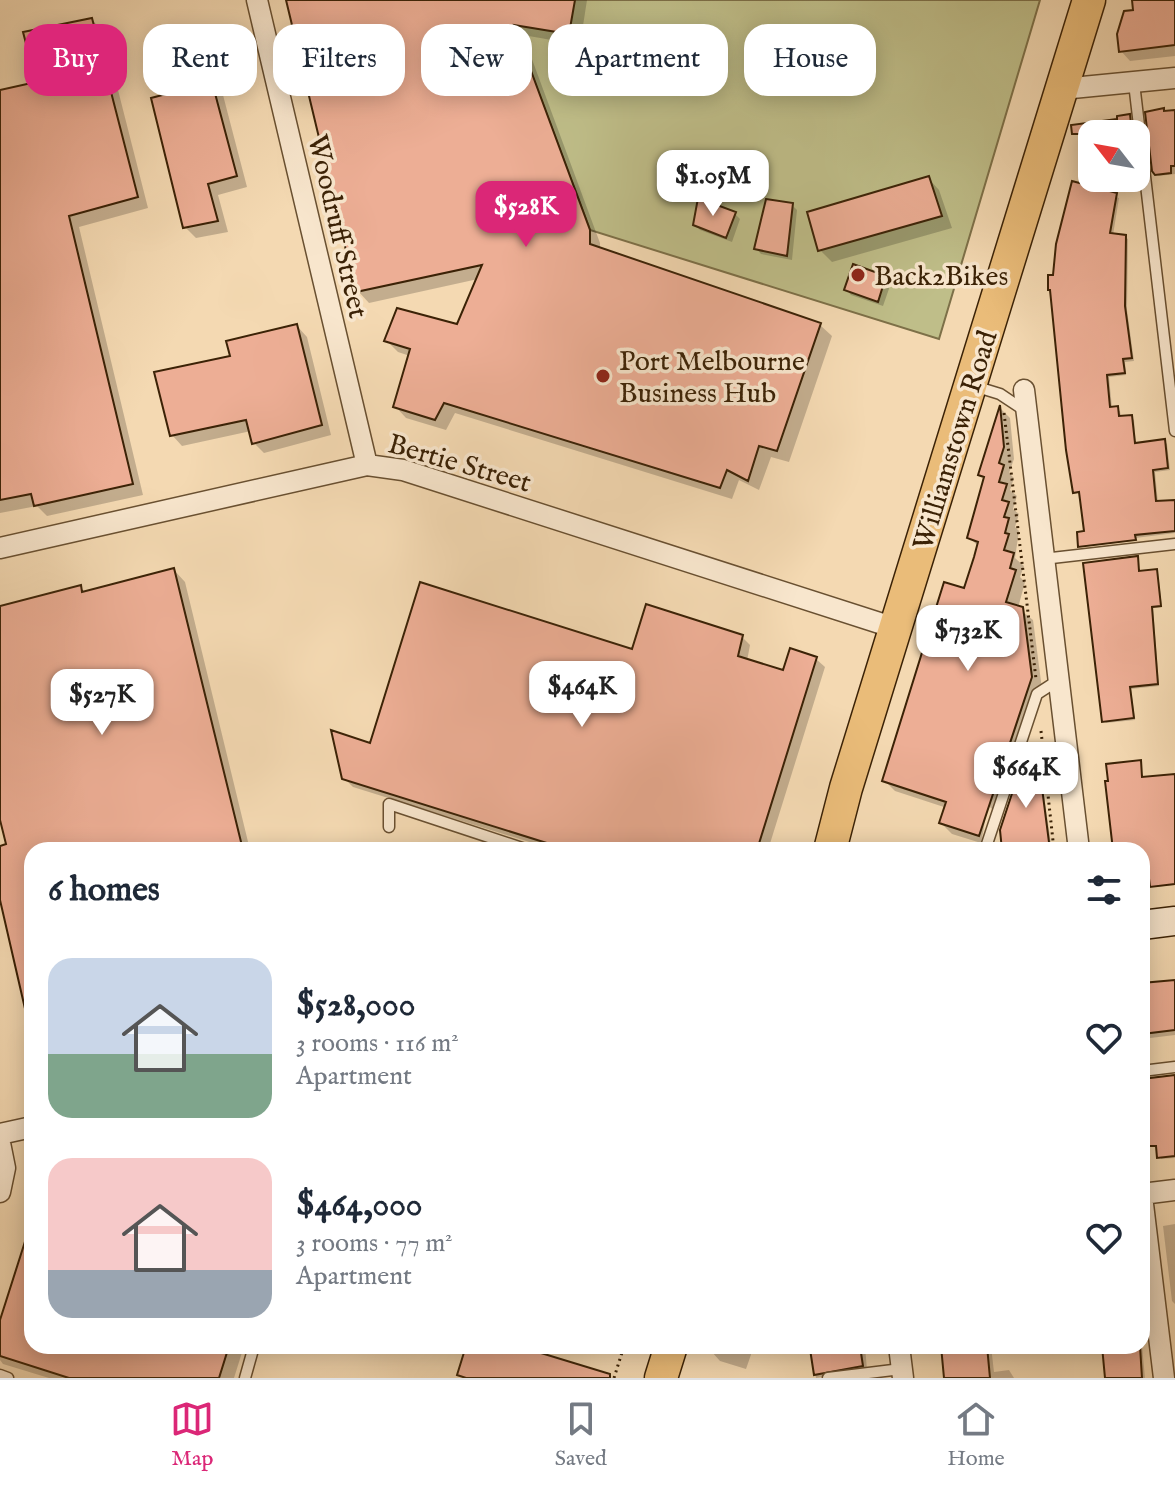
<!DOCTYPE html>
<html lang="en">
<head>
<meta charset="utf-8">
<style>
	:root { --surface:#fff; --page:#f2f2f3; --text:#1f2937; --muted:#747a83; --line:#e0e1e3; --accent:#db2777 }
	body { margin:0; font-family:"IM FELL English",serif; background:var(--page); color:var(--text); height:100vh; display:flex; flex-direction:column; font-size:30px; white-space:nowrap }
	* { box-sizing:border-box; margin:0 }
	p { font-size:26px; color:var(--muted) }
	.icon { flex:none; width:44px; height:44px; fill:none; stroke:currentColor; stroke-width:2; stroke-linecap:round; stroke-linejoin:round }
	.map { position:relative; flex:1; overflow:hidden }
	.side { position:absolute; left:24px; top:842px; width:1126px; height:512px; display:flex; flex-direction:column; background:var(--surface); border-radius:24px; box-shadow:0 4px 20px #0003 }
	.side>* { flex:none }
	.top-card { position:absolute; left:24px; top:24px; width:1128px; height:72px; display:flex; gap:16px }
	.needle { width:52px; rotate:301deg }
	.tools { position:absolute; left:1078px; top:120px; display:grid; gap:16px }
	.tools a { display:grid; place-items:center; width:72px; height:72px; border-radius:16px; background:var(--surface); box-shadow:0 4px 20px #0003; font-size:40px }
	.price { position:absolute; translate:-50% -68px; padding:0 18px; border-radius:16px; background:#fff; color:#222; font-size:26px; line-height:52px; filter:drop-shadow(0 2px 4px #0008) }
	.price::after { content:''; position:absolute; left:50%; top:48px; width:24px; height:18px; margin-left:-12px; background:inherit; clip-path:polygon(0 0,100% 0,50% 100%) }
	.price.on { background:var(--accent); color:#fff }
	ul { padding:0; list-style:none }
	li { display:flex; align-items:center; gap:24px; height:200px; padding:0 24px }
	li span { display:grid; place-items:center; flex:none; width:224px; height:160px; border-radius:24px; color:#555 }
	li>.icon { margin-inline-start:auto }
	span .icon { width:96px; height:96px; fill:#fffc; stroke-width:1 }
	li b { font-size:34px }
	h2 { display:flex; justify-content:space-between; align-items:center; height:96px; padding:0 24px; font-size:34px }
	.tag { padding:0 28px; border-radius:24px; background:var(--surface); box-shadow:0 4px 20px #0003; font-size:28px; line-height:72px }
	.tag.on { background:var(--accent); color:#fff }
	.menu { display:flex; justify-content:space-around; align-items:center; height:112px; border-top:2px solid var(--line); background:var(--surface); font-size:22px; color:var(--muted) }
	.menu a { display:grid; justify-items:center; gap:4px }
	.menu .on { color:var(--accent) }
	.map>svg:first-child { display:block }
</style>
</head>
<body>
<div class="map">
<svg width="1175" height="1378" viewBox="0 0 1175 1378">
	<rect width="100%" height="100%" fill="#f4d9b2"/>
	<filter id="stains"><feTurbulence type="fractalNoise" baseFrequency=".0025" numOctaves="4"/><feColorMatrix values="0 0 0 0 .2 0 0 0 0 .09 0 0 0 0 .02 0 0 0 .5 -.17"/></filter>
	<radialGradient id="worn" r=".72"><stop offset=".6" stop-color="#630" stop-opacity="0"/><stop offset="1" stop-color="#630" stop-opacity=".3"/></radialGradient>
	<!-- green -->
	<path fill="#bfbe89" stroke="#7d7048" stroke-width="2" d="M504,0h536l-101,339 -349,-109z"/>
	<!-- shadow -->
	<path fill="#0003" d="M288,0h299l-7,45 -57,-10 77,208v7l220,75 12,11 -43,126 -18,-5 -12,33 -20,-10 -7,19 -277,-86 -9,17 -40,-12 -11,-12 15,-50 -12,-4 -12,-12 72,-13 20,-48 -109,24 -11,-12z
		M1134,0h41v56l-45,5 -9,-10 14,-40z
		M92,20l11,11 45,177 -69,19 64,268 -96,21 -10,-10 -37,7v-421l38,-8z
		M212,84l11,11 24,92 -29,8 10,37 -32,6 -11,-11z
		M1175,111v63l-16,2 -5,-5 12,-58z
		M928,178l11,12 13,38 -120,34 -12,-12z
		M1073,183l46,15 -6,37 12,2 3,2 -1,71 7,51 -9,1 1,13 -17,2 3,31 8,3 1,7 10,-1 3,3 2,25 28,-4 3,3 3,26 -15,2 3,31 17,-1v31l-95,12 6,-12 -5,-39 -6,-2 -20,-215 11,-75z
		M792,205l5,5 -5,50 -31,-6 -5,-6z
		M735,214l5,5 -8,23 -32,-12 -5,-6z
		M885,278l6,5 -8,23 -32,-11 -5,-6z
		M297,326l10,11 24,98 -67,18 -10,-10 -3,-12 -69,15 -10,-11 60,-78z
		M1001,409l9,9 4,41 -5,14 5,5 -4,12 7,6 -4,13 6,5 -4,13 4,4 -4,27 9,8 -4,11 5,5 -7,26 15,12 9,69 -42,128 -12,-12 -7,38 -29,-9 -11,-11 6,-15 -52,-17 -11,-11 81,-189 14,-44 -10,-10 16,-58 -5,-5z
		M1137,558l3,15 16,-2 2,2 4,34 -9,1 6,78 -28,3 4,31 -29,3 -2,-2z
		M174,570l11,12 65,268h-218v180l-32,-139v-43l8,-2 -8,-34v-204l80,-21 6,6z
		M742,637l8,8 -3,16 38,12 31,-14 9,8 -57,183h-213l-202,-63 -9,-9 27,-32 263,-94z
		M1035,751l3,3 13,90 -7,1 1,5h-41z
		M1140,762l3,17 32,-2v108l-33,3v-38h-27z
		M1175,982v53l-33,4v-53z
		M1175,1077v81l-14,1 -3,-12 -9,-1 -7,-30v-35z
		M1175,1224v80l-3,-3 -9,-75z
		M32,1226v120h212l-10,32h-185l-46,-14 -3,-4v-34z
		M1142,1321l3,20h-3z
		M712,1346h42l-8,23 -26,-8 -9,-10z
		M812,1346h53l2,24 -51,8z
		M942,1346h49l3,26 15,-2 5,8h-70z
		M1104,1346h38l3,32h-38z"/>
	<!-- building -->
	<path fill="#edae95" stroke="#3b2206" stroke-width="2" d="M286,0h289l-6,34 -55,-9 76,205v14l231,79 -44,128 -18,-5 -11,35 -21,-11 -7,18 -276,-85 -9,17 -42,-13 17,-58 -26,-8 13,-33 60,16 25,-59 -126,27z
		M1132,0h43v45l-56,7 -2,-18 7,-23 9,-1z
		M92,18l46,179 -69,19 64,268 -99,22 -3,-12 -31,6v-410l36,-8 -13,-50z
		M212,82l25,94 -29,8 10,37 -35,7 -32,-130z
		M1164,108v3l11,-1v56h-4v7l-16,2 -3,-4 -7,-59z
		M1130,114l2,20h-60l-1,-9 46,-6v-3z
		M929,176l13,40 -124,35 -11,-39z
		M1072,181l45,12 -7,40 16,2 -1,71 7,52 -9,1 2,14 -18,2 3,32 8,-1 1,10 13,-1 3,28 30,-4 3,29 -15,2 3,31 19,-1v31l-40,4 1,5 -58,7 -1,-15 7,-1 -5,-39 -6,1 -7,-43 -16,-160h-2v-15h5l3,-31z
		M698,198l38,14 -10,26 -33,-13z
		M766,199l27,4 -6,53 -33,-7z
		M853,264l33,12 -8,26 -34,-12z
		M297,324l25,101 -70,19 -6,-24 -76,16 -16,-64 76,-16 -4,-15z
		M1000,405l4,42 -5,16 5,2 -5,17 8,2 -5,16 7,2 -5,15 5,1 -4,15 4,1 -5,16 10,3 -4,15 6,2 -10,32 17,5 9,70 -53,159 -40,-13 7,-21 -64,-21 62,-199 20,6 10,-31 4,-15 -11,-4 17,-61 -6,-2z
		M1138,556l1,15 18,-2 4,37 -9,1 6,77 -28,3 4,31 -32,4 -19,-159z
		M174,568l69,282h-211v162l-6,1 -26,-113v-54l6,-2 -6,-24v-214l81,-21 1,7z
		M420,582l212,67 14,-45 97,31 -5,21 45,14 7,-22 27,9 -60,193h-188l-227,-71 -11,-49 39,13z
		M1028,745l9,4 13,101h-48l-2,-20z
		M1141,760l1,17 33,-3v110l-25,3 -2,-17 -6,1v-21h-29l-8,-69h3l-2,-17z
		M1175,980v50l-33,4v-51z
		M1175,1075v81l-18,2 -1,-12h-9l-3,-30h-2v-37z
		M29,1229l3,1v116h197l-10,32h-150l-69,-22v-36z
		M466,1346h52l92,28v4h-144l-9,-3z
		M835,1346h25l3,20 -49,9 -4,-26z
		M941,1346h46l3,32h-46z
		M1102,1346h38l2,32h-37z"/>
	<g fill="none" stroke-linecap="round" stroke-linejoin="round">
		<!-- lane casing -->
		<g stroke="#695031" stroke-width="13">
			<path id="lane" d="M1134,83l41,348
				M974,386l26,8 24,16
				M1043,559l132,-15
				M389,827v-23l139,46
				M985,850l52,-156 20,-13
				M1142,1071l33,-4
				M0,1375l8,3
				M245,1378l9,-32
				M828,1378l73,-9"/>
		</g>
		<!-- street casing -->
		<g stroke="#695031" stroke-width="23">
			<path id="street" d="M257,0l110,465
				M1062,89l113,-11
				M1024,390l55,460
				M0,548l367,-83 36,5 492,158
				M0,1134l32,-7
				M0,1143l5,25 -5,24
				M1142,1194l33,-4
				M1142,1196l22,182
				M899,1346l4,32"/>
		</g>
		<!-- secondary casing -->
		<g stroke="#3b2206" stroke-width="31">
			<path id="secondary" d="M1142,925l33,-4"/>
		</g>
		<!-- primary casing -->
		<g stroke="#3b2206" stroke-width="35">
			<path id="primary" d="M830,850l16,-62 243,-788
				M661,1378l10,-32"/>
		</g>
		<!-- path -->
		<path stroke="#3b2206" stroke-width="3" stroke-dasharray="2 4" stroke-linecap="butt" d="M1004,413l32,266
			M1041,731l13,119
			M614,1378l10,-32"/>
		<!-- lane -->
		<use href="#lane" stroke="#f8e6cd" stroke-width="10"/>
		<!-- street -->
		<use href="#street" stroke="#f8e6cd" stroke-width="20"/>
		<!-- secondary -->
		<use href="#secondary" stroke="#f8e6cd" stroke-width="28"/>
		<!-- primary -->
		<use href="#primary" stroke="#eabc79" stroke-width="32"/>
	</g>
	<!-- markers -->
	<g fill="#8f2418" stroke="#f8e6cd" stroke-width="3">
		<circle cx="858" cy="275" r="8"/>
		<circle cx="603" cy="376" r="8"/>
	</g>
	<g text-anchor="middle" stroke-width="7" stroke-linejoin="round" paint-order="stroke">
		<!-- street labels -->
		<g font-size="28" fill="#3b2206" stroke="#f8e6cd">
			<text transform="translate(339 226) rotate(77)" y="10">Woodruff Street</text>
			<text transform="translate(954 440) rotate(-73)" y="10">Williamstown Road</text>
			<text transform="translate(460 462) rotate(16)" y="10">Bertie Street</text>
		</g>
		<!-- poi labels -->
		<g font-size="28" fill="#3b2206" stroke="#f8e6cd" text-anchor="start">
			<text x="874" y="285">Back2Bikes</text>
			<text x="619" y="370">Port Melbourne<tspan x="619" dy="32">Business Hub</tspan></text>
		</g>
	</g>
	<rect width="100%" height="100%" filter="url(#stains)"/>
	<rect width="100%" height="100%" fill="url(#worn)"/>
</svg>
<div class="tools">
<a><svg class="needle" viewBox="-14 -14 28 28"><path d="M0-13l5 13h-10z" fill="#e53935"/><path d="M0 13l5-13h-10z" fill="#747a83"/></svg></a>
</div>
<b class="price" style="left:713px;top:218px">$1.05M</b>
<b class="price on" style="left:526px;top:249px">$528K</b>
<b class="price" style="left:968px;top:673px">$732K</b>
<b class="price" style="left:582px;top:729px">$464K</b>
<b class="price" style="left:102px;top:737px">$527K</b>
<b class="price" style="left:1026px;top:810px">$664K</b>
<div class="top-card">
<a class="tag on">Buy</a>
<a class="tag">Rent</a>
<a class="tag">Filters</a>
<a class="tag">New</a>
<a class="tag">Apartment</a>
<a class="tag">House</a>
</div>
<section class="side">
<h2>6 homes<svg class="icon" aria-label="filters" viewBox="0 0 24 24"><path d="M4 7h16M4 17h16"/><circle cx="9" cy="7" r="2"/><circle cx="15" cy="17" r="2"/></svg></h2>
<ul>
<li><span style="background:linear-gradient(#c9d6e8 60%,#7fa58c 0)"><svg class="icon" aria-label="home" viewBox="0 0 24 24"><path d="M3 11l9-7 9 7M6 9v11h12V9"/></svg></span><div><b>$528,000</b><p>3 rooms · 116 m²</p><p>Apartment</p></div><svg class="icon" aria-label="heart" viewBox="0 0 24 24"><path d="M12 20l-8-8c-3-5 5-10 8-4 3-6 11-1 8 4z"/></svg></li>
<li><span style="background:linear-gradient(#f6c9c9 70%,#9aa5b1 0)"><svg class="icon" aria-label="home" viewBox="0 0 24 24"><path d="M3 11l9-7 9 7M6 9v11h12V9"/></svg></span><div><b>$464,000</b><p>3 rooms · 77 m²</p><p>Apartment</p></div><svg class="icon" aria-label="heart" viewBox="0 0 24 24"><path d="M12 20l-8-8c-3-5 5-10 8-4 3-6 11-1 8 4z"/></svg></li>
</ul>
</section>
</div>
<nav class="menu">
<a class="on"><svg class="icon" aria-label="map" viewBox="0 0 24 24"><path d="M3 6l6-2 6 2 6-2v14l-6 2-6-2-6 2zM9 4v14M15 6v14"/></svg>Map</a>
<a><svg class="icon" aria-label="saved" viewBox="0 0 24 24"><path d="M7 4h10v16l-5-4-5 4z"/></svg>Saved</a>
<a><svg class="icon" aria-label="home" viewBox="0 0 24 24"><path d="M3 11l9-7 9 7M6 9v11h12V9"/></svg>Home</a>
</nav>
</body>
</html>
